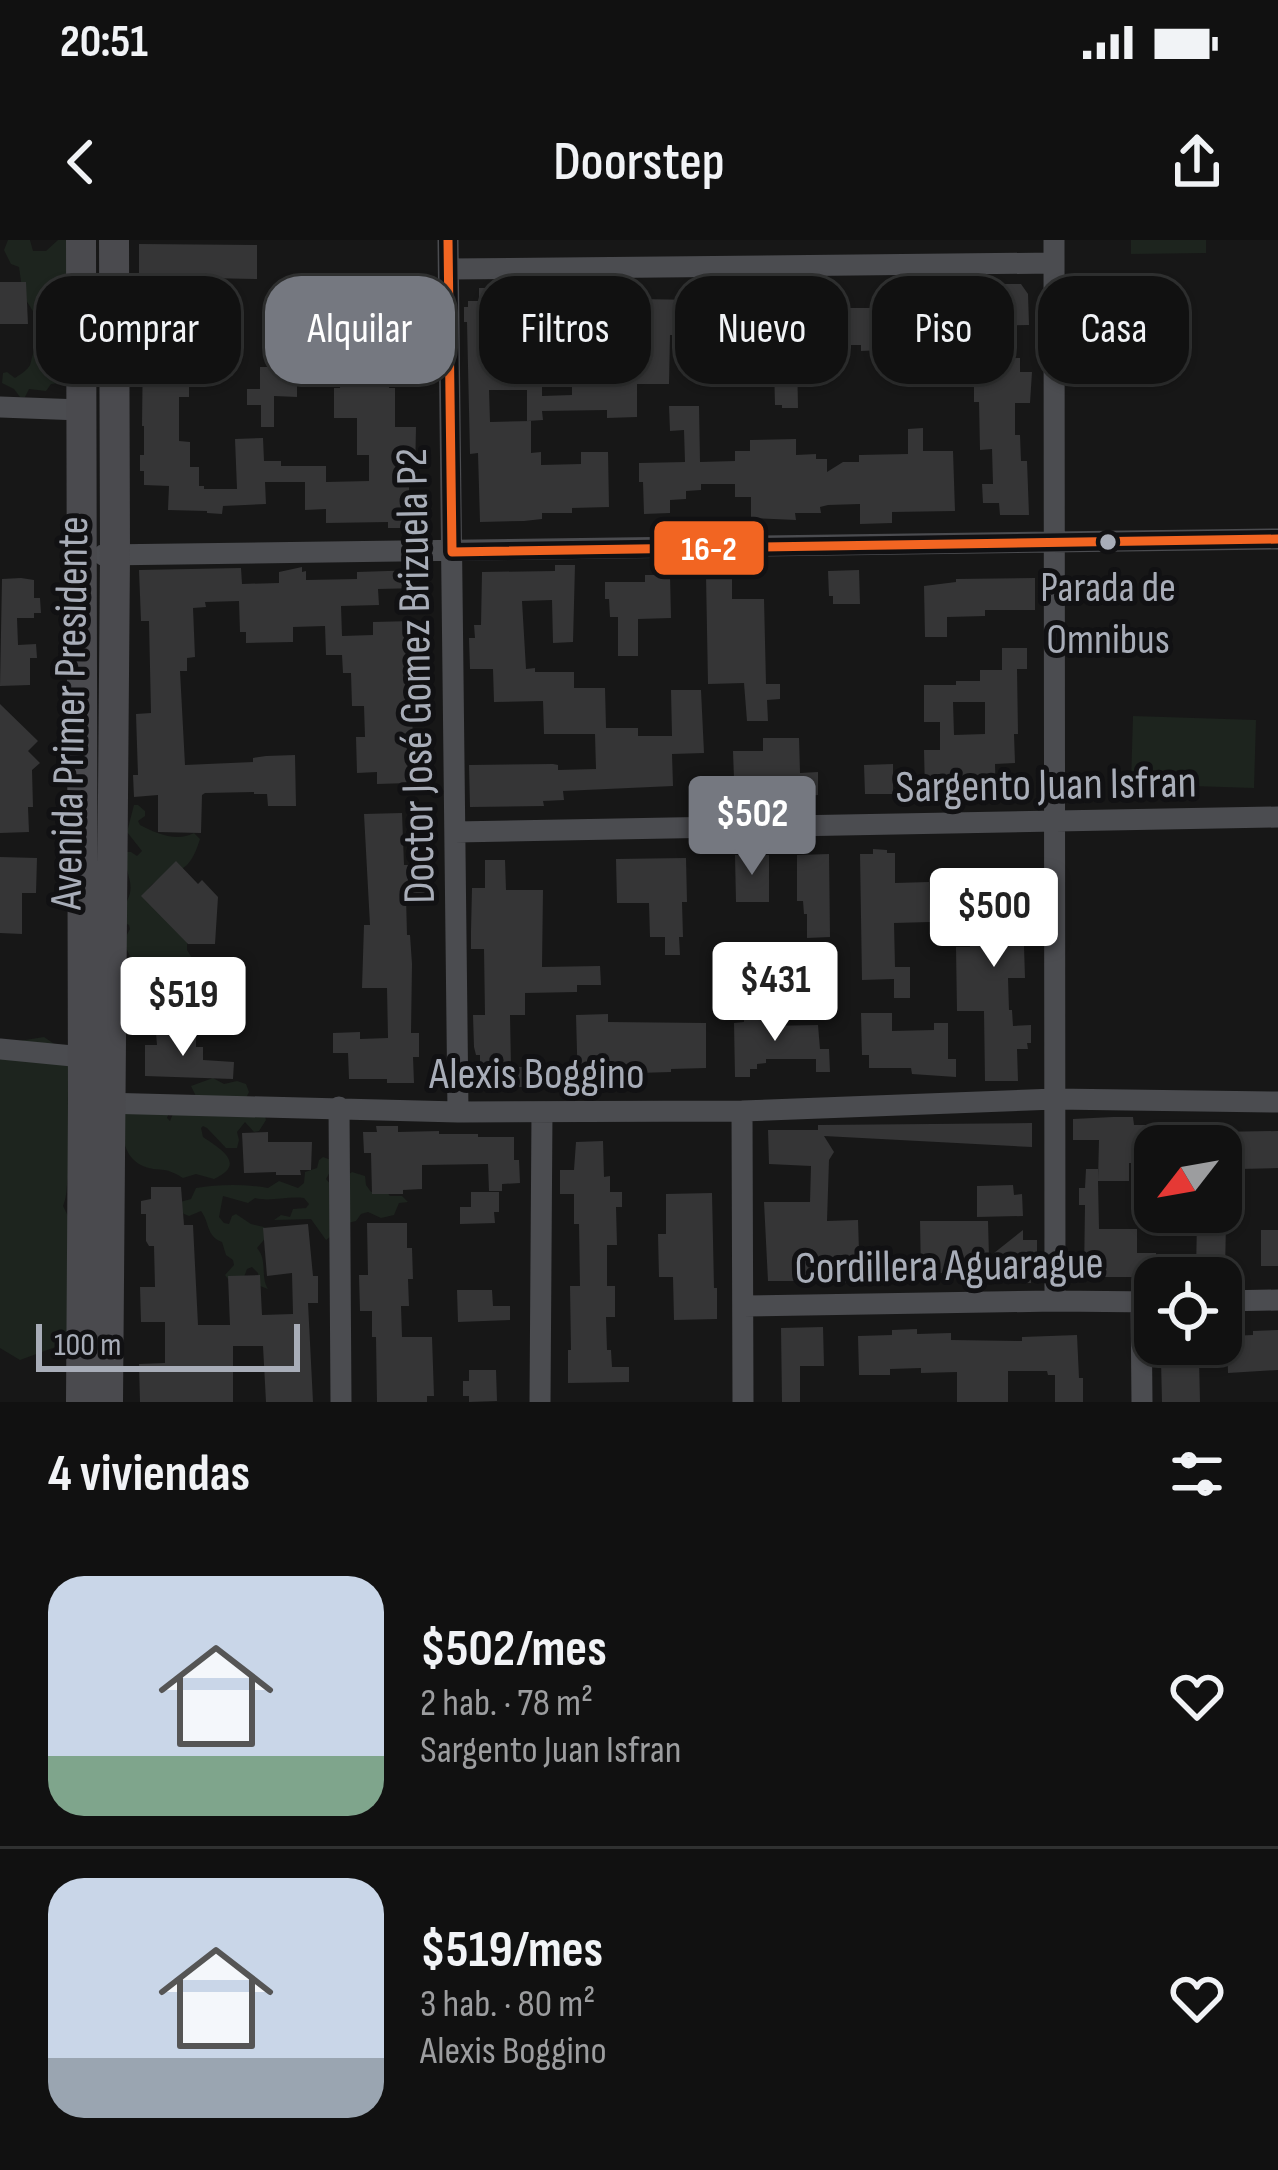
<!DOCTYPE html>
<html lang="es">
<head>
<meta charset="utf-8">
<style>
	:root { --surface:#111; --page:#1e1f1f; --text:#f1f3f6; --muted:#9c9d9f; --line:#303131; --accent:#757880 }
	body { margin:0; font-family:"Sofia Sans Condensed",sans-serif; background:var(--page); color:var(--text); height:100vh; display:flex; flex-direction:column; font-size:45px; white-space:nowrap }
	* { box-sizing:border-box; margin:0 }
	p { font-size:39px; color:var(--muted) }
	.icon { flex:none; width:66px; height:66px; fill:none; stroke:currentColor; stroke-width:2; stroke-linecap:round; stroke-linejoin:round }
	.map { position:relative; height:1162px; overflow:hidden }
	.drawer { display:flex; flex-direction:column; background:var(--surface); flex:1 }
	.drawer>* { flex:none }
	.guide { position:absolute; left:36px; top:36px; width:1206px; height:108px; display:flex; gap:24px }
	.needle { width:78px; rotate:239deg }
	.fabs { position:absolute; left:1134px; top:885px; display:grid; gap:24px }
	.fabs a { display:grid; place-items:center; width:108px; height:108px; border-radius:24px; background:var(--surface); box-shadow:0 3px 9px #0004,0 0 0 3px var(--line); font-size:60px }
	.scale { position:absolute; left:36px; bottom:30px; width:264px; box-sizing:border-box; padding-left:12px; border:6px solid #a8adb8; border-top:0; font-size:33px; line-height:42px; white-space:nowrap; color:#a8adb8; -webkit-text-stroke:9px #111113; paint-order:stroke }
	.price { position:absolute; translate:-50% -102px; padding:0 27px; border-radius:12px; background:#fff; color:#222; font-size:39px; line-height:78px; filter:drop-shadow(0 3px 6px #0008) }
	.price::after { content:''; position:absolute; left:50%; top:72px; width:36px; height:27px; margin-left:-18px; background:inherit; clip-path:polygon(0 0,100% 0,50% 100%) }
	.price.selected { background:var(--accent); color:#fff }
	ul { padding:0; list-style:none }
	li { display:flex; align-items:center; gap:36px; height:300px; padding:0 48px }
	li+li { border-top:3px solid var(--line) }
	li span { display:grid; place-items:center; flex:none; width:336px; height:240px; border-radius:36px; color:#555 }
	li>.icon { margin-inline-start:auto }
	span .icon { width:144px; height:144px; fill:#fffc; stroke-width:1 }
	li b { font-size:51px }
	h2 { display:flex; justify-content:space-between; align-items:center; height:144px; padding:0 48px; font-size:51px }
	.tag { padding:0 42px; border-radius:36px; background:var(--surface); box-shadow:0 3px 9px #0004,0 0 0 3px var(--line); font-size:42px; line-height:108px }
	.tag.selected { background:var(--accent); color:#fff }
	.status { display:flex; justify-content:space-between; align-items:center; height:84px; padding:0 60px; background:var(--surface); direction:ltr }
	.status svg { height:33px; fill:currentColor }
	header { display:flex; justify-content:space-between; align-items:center; height:156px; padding:0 48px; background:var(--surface); font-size:54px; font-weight:600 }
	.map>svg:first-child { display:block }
</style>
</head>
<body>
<div class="status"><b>20:51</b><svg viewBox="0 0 49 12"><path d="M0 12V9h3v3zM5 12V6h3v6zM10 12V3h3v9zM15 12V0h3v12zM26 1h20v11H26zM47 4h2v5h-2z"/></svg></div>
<header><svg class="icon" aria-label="back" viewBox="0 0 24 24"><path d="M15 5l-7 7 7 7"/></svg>Doorstep<svg class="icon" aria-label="share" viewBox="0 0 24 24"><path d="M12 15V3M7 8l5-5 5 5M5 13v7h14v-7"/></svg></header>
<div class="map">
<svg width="1278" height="1162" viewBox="0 0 1278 1162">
	<rect width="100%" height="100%" fill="#171717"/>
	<!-- green -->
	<path fill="#1d241e" d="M8,0h22l3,11h13l12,-11h13l-4,50 -13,10 4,11 -5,16h-4l-15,-14 -11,-18 -4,-28 -8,-3 -7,-14z
		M1131,0h75v13l-75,1z
		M52,101l14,11 2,9 -8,22 -9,1 -5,7 -17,-2 -4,8h-5l-6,-8 -12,-6 1,-10 4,-1 8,6c22,-14 12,-13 21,-31l8,-5z
		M1133,476l123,4 -2,68 -123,-4z
		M134,565h4l7,6v5l-7,5 2,4c17,9 37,17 54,8l6,6c-14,45 -26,22 -52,50l1,14 38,37v10l7,11c-14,18 -28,-2 -46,2l-5,11 1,4 11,9 2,8 -11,7 -12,-8 -5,-14 14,-17 -12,-5 -8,-16 7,-13 -1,-4 -7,-3c0,-13 5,-18 8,-29 3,-15 -8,-25 -3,-41h4l6,4 5,-5 -15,-19z
		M44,797l28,19 3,106c-12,18 -5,27 -12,44l10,20 -6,18 5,14v83l-52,19 -20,-12v-304z
		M213,838l11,6 13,-3 9,3 3,8 -4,8 20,16 1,4 -7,11 -5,1 -9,-10 -8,10 2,8 -2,8h-11l-19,-20 -4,-2 -2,2 2,9c16,11 45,27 11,42l-18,-5 -13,4c-20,-13 -23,-5 -40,-12 -21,-9 -24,-37 -17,-56l45,-3 -4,11 3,3 7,-17 20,-6 -6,-12z
		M323,917l8,3 -1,12 -4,7 6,7 20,-14 13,4 1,9 5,7 13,-3 6,7h12l6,6 -9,1 -5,12 -13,3 -13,-6 -7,2 -5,7 -8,2 -22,17 -15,-21 -37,1 7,-5 9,2 3,-8 13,-1 3,-4 -5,-6c-18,-2 -33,4 -49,0l-7,5 -25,-7 -4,21 5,6 5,1 3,-8 4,-2 15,10 13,3 4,8 -11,13c11,12 3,29 11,41l-8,-3 -2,-13 -6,-6 -5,2 -3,8 -16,2 -3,-4 9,-10 -1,-5 -7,-5 -4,-13c-16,-6 -12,-19 -21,-31l-12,5 -7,-3 -2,-11 11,-3 5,-11c23,-4 49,-4 72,0l11,-7 19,7 6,-5 1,-11 12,-4 2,-8z"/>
	<!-- building -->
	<path fill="#353536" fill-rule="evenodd" d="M139,4l118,1v34l-52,-1v40h-29v58h13v21h-10v44l11,1v25h9v19h5v3h33l-2,-50 28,-1 1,23h17v5h45v16l43,-1v-26h-12v-37h-23v-30h6l1,-30h11l-3,-77h48v6h10l1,67h-19v34h6v39h21l-1,49h-6v31h7v15h-7v6h-21v-6l-62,1v-14l-21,1v-28h-40l1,22 -43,2 -1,8 -15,-1v-2l-39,-1 1,-24 -25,-1v-14h-4v-16h4v-29h-2l1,-83h20v-65h-24z
		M300,37h15v32l-15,-1z
		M0,42h26l2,42h-28z
		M968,44h53l7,10 1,31 -61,1z
		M479,48h30v4l25,-1 1,18 40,-1 -1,-10 31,1v4h5v4h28l-1,-8 64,1 1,35h-32l-1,49h-32v33l-30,1v-8l-65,1 1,9 -16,1v-31h-38l1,32 41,-1v32l10,-1v13l40,-1v-12h27l1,55 -37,1v5h-30v6l-18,2 -44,1 -2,-69 -8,1 -3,-132h-3v-15h4v-6h11zM550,87v30l24,-1v-25l31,-1 1,53 -34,1v11l-30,1v-25l-39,1 -1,-44z
		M890,62h31l1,57h-40v-9l-21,1v-6h-13v-37h42z
		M796,66l2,102h-16v-3h-7l-1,-39h-8l-1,-12h-34v-25h20v5l27,-1v-26z
		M1020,118v14h12l-2,31h-15v32h5l1,26h6l2,54h-29l-1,-12h-16l-1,-19h11l-1,-35 -12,1 -1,-48h-5v-15h-20l-1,-28z
		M260,127h37v30l-23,-1v31h-13v-22h-14v-16h13z
		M669,166h30l1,56 35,-1v-10h15v-11l46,-1v16l20,-1v5h11v13l16,-10h16v-7l49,-1v-25l15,-1v23h30l2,60 -63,1v11l-32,1v-20l-32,1 -8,2 1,6h-26l1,7 -45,-2v-21h-16v-13h-34v6l-15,1v8l-16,1v13l-26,1 -1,-32h-4v-19l46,-1 -1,-32 -14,1z
		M555,325h20l-2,77 -20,1 -1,-43 -30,1 4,68 9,-1v4h39v16h31l1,40h32v8h34l-1,-46h30l3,63 -32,1 1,32 -110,5 1,9 -21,1 1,5 -74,1 -1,-42 84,-1 5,1v5l38,-1 -1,-35h-51l-1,-33 -49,1 -1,-33h-23l-1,-31h6l-1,-13h7l1,-53 73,-1z
		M302,327v5l4,-1v9l51,-1v-7l62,-2v18l-41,1 1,16 -38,1 1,30 31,-1v-13l40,-1 5,46h-3v20h-4l2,52h-5l1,44 -32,1v-12l-20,1 -1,-36h9l-1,-31h-12l-1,-33h-8l-1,-18h-16l-1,-29 -32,1v15l-47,1v-11h-6l-1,-31 -34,1 1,5 -13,1 2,49 -8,1v13h-7l5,94 68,-3v-4l13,-2 29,-1 1,51h-28l-1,-12h-13v-2l-49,1 -3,2 -1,38 -43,-1v-37l-24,2 -1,-22h5l-2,-61 15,-1 -2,-92h-8l-2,-51 102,-2 1,16 37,-1v-11z
		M859,330l1,34h-27v-8h-4l-1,-25z
		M732,334v25h32l2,85h14v15l-13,1 1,21h-21l-3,-38 -36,1 -2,-109z
		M645,335h25l1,43 -33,1v37h-20v-39h-8l-1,-18h-4v-17h40z
		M21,338l13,2v18h6l1,15h-7v5h-17l1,27 18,-1 1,14h-7v27l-30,1 2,-107z
		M1035,338v32h-50v6l-38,1v20h-22l-1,-51 32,-4v-3z
		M1002,408h25v21h-10l1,65h-4l1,29 -20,1 1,38h-39v-11h-32l-1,-41h16v-28h-16v-37h32v-4h24v-11h22zM953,462h32v32l-31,1z
		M0,464l38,37 -10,10 12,12 -8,7 1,37h-5l1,25 -29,1z
		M763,498h36l1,35 18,-1v23l-36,3v-13h-27v12l-51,2 -1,-20h31l-1,-28h30z
		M893,524v30h-28l-1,-29z
		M402,573l2,52h20l1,31 -19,1 1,38h3l2,29 -1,69h8v24h-6l1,26h-27v-4h-38l-1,-26h-15v-20l27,-1v7l28,-1 -1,-50h-25l2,-63h6l-6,-111z
		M873,609l14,1v3h8v30l34,-1 1,40 -36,1 1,44h15v31h-16v-19l-32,1 -2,-126h13z
		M829,614l1,83 -23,1v-24h-3l-1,-13h-6v-46z
		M735,615h34v47h-33z
		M0,617l37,1 -1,35h-14v41l-22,-1z
		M686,618l1,44h-5l1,35h-4l1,18h-15v-18h-15l-1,-34h-32l-1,-44z
		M485,620h20l1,30h37l-1,77 58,-1 1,19h-24v7l-52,1v22h-15l1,52h21v20h-52v-32h-4l-2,-8 -1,-32h12l-1,-66h-13v-18l1,-43h13z
		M176,621l22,23 4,-4 16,17 -3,47h-27l-47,-48z
		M1025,643l3,63h-4l1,32h-17l1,32h3l1,16 18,-1v18h-4l1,6h-11l1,32h-33l-1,-70h-27l-1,-64h14l-1,-31h-13v-30z
		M765,772v14l53,-1 2,24h9l1,23h-14v-13h-50v4l-9,1v5h-7v8h-15l-1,-54 10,-1v-9z
		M861,773h31v18l42,-1v-7h14v36h8v18l-44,-3 -1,-6h-42v-13h-7z
		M608,774v8l98,1v45l-35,1v3l-69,2v13l-24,1 -2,-73z
		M156,793h40v14h7v13l31,2 -1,17 -88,-3v-31h12z
		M1113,877h20l1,8h31v5l32,1 1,-8 16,1v8l64,-1v37l-39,1v-4l-18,-1v-18h-66v17h-26v18h-31l1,48h38v24h19v24h-72l1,-72h-6v-17h6l1,-19h12v11l1,-40h-26v-21z
		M1032,883v24l-208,-11 10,16 -5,8 -2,61 31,-1 2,62 -31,1v-7h-35v5h-26l-4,-79h46l1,-36 -42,-2 -1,-34h50v-5z
		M376,886h22v6l41,-1v3h39v3h36v23h5l1,23 -18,1v7h-13l-1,-27 -66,1v24l-19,1v4h-31l-1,-41h-7l-1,-21h14z
		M268,892v10h44l-1,28h-11l1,5h-25v-3l-32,1 -2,-40z
		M603,901l1,36 6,-1v16h12v15h-6l1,38h-10v41h8v31h-9l1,33h4l1,17h17v15l-61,1v-33h3l-1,-64h10l-1,-62h-5v-30h-14v-24h14l2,-28z
		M1013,945l1,10 8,-1 1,22 -46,1v-31z
		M151,947h30l3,38h9l5,100h32l-2,-49 32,-1 2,40 31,-1 -1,-41 -25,3 -4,-48 45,-4 5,52h5v27h-10l5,99h-47l-3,-56h-30v56h-93l-1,-38 26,-1v-41h-24l-1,-35h15l-1,-41h-5l-3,-5v-27h-5v-13l10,-2z
		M471,952h28v20h-5l1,11 -35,1v-17h11z
		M712,953l2,95h3v31l-43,1 -1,-43h-14l-1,-43h8v-40z
		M920,981h68l1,36 34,-27v10h14v23h-6v20l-73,-1v-9h-37z
		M1197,982h29l-1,49 -29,-1z
		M367,983h40v25h5l1,31h-5l1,27h-8l1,31h30l2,59h-7v6h-50l-1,-65h-4v-26h-12l-1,-36h9z
		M1261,990h17v36h-17z
		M457,1050h35l1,16h17v14l-52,2z
		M823,1087l1,39h-24v36h-18l-1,-74z
		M917,1089v5l34,-1v7l71,1v-4l55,-2 2,43h4v24h-28v-27h-7l-1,-4h-39v31h-51v-30l-36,1v-5l-31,1v6h-31l-1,-39 34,-1v-5z
		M1278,1090v40l-50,3 -1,-37 26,-1v-4z
		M1199,1119l1,43h-38l-1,-41z
		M469,1130h27l1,31 -28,1v-6h-6v-15h6z"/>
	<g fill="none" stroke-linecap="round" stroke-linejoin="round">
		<!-- minor -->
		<path stroke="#4b4c50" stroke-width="21" d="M448,0l10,872
			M1054,0l1,1061
			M449,29l605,-6
			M0,167l81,3
			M103,315l1175,-16
			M455,592l823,-15
			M0,809l83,8
			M102,863l356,9 284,-1 313,-12 223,3
			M339,867l2,295
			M742,871l1,291
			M1221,1061l57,-1
			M1141,1062l1,100
			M743,1066l312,-5 100,1
			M540,1162l2,-290"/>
		<!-- secondary -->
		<path stroke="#4a4a4e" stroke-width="30" d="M81,0l2,862 -2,300
			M108,1162l7,-848 -1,-314"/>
		<!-- bus-1 casing -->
		<g stroke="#111113" stroke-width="18">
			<path id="bus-1" d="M448,0l4,312 826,-13"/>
		</g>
		<!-- bus-1 -->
		<use href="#bus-1" stroke="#f26522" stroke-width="9"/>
	</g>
	<!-- markers -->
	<circle fill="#a8adb8" stroke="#111113" stroke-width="4.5" cx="1108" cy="302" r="10"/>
	<g text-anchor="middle" stroke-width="10" stroke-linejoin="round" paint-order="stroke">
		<!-- bus labels -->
		<g font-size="42" fill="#a8adb8" stroke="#111113">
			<text x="1108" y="361">Parada de<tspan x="1108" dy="52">Omnibus</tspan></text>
		</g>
		<!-- street labels -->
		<g font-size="45" fill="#a8adb8" stroke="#111113">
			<text transform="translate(414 436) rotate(-91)" y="16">Doctor José Gomez Brizuela P2</text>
			<text transform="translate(68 473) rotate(-89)" y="16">Avenida Primer Presidente</text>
			<text transform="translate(1046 543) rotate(-1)" y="16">Sargento Juan Isfran</text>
			<text x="537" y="848">Alexis Boggino</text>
			<text transform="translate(949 1024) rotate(-1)" y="16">Cordillera Aguarague</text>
		</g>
	</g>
	<rect stroke="#111113" stroke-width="4.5" x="652" y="279" width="114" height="58" rx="12" fill="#f26522"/>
	<g font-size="33" text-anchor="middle" font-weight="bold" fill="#fff">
		<text x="709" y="320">16-2</text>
	</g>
</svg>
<div class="fabs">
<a><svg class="needle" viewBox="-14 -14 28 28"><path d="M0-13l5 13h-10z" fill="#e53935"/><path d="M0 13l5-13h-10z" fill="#9c9d9f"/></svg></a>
<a><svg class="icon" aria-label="locate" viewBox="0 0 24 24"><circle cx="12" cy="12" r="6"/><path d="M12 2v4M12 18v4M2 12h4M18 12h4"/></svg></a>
</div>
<div class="scale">100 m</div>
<b class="price selected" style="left:752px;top:638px">$502</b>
<b class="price" style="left:994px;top:730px">$500</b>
<b class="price" style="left:775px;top:804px">$431</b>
<b class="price" style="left:183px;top:819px">$519</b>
<div class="guide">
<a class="tag">Comprar</a>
<a class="tag selected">Alquilar</a>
<a class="tag">Filtros</a>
<a class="tag">Nuevo</a>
<a class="tag">Piso</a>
<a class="tag">Casa</a>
</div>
</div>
<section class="drawer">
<h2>4 viviendas<svg class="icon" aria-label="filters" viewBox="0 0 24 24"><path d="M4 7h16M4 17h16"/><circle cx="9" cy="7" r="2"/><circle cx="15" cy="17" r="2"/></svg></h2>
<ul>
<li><span style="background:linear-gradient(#c9d6e8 75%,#7fa58c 0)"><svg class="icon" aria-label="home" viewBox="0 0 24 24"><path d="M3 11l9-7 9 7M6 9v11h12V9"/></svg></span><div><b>$502/mes</b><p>2 hab. · 78 m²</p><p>Sargento Juan Isfran</p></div><svg class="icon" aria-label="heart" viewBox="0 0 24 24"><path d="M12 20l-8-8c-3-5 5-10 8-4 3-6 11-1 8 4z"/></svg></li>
<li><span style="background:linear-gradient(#c9d6e8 75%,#9aa5b1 0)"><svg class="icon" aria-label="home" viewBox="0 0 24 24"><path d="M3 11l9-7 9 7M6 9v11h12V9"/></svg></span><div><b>$519/mes</b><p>3 hab. · 80 m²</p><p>Alexis Boggino</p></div><svg class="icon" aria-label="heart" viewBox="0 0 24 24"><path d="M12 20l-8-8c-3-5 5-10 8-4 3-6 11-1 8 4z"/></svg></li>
</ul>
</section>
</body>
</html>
